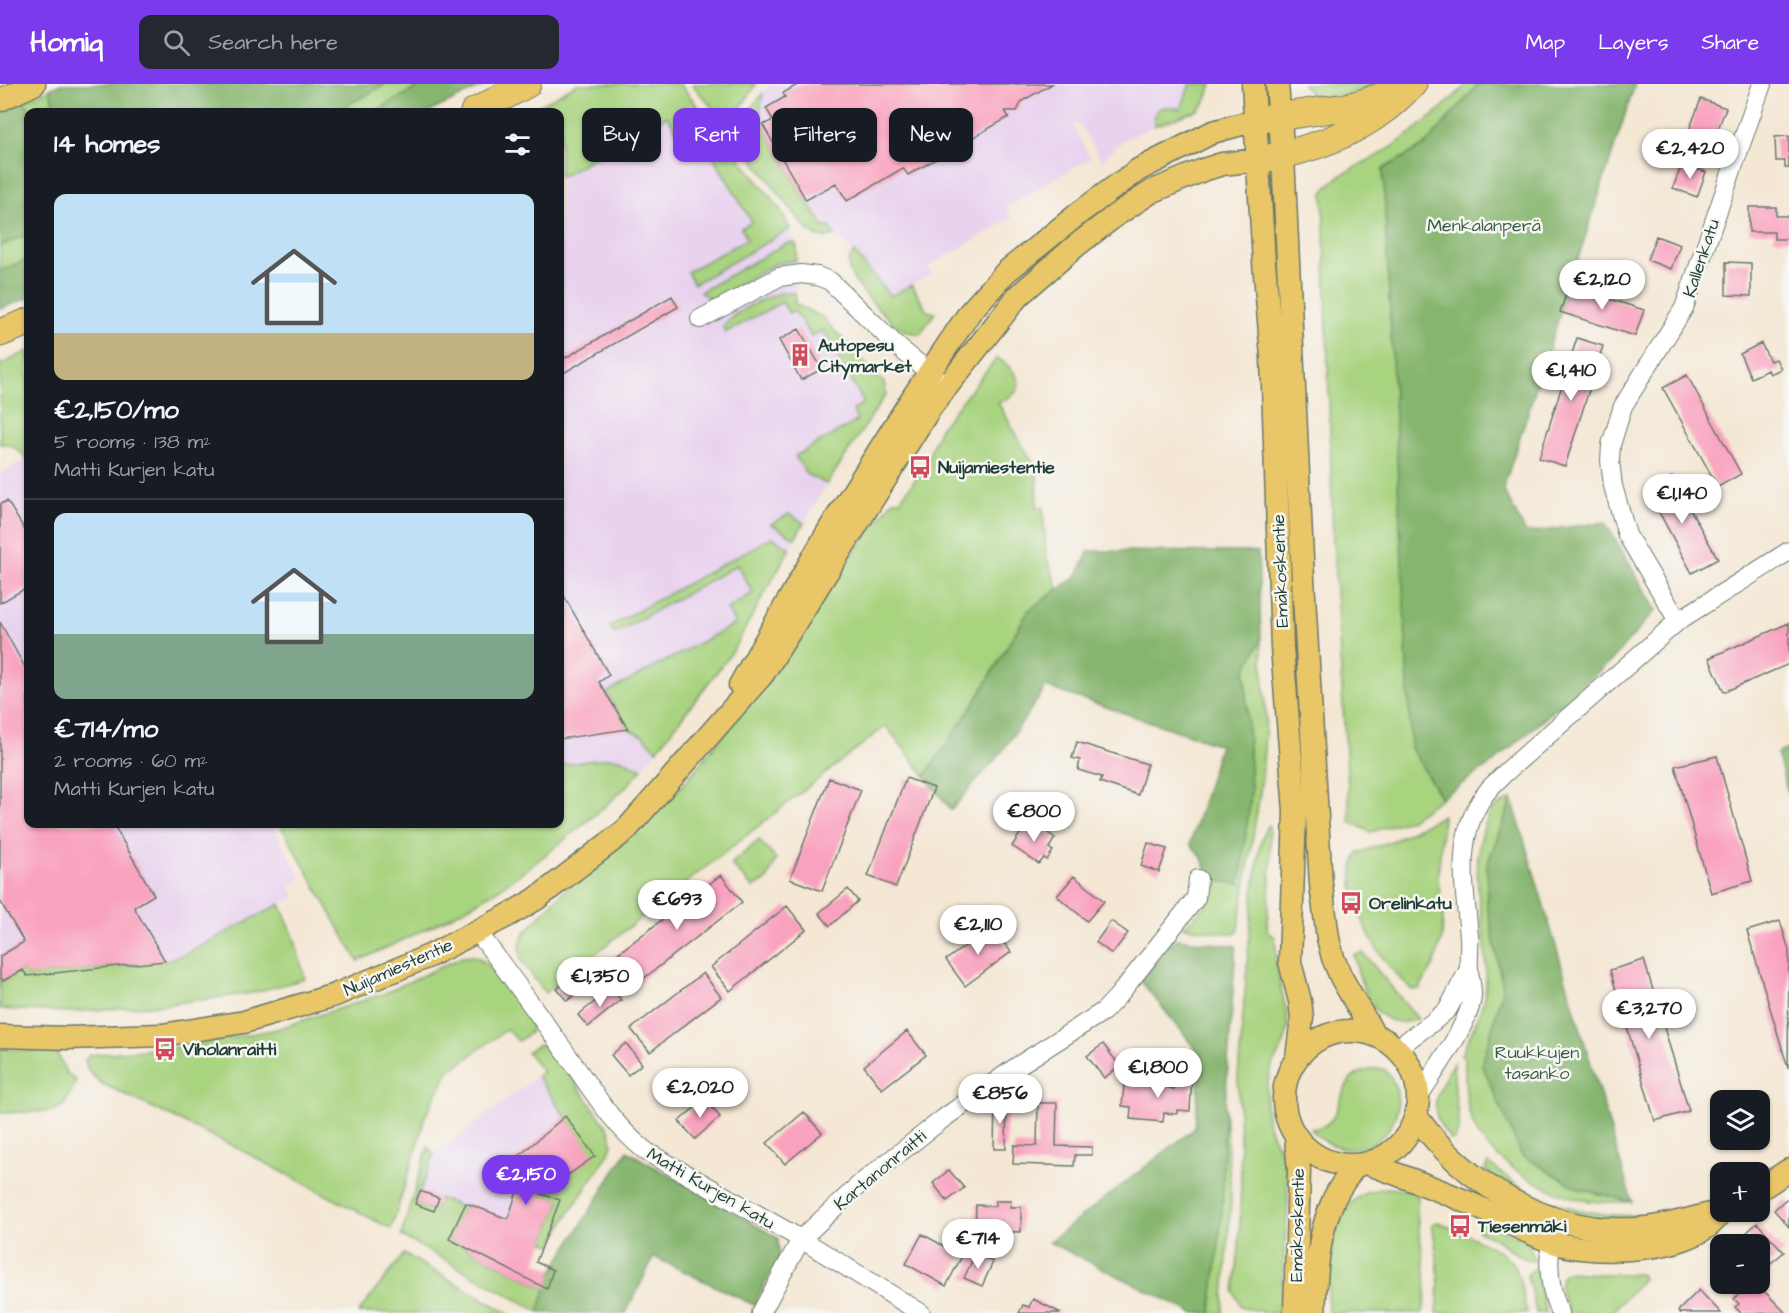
<!DOCTYPE html>
<html lang="en">
<head>
<meta charset="utf-8">
<style>
	:root { --surface:#171b24; --page:#242831; --text:#f1f3f6; --muted:#9ea1a6; --line:#363941; --accent:#7c3aed }
	body { margin:0; font-family:"Architects Daughter",sans-serif; background:var(--page); color:var(--text); height:100vh; display:flex; flex-direction:column; font-size:22px; white-space:nowrap }
	* { box-sizing:border-box; margin:0 }
	p { font-size:20px; color:var(--muted) }
	.icon { flex:none; width:33px; height:33px; fill:none; stroke:currentColor; stroke-width:2; stroke-linecap:round; stroke-linejoin:round }
	.map { position:relative; flex:1; overflow:hidden }
	.sheet { position:absolute; left:24px; top:24px; width:540px; height:720px; display:flex; flex-direction:column; background:var(--surface); border-radius:12px; box-shadow:0 2px 4px #0004 }
	.sheet>* { flex:none }
	.top-card { position:absolute; left:582px; top:24px; width:570px; height:54px; display:flex; gap:12px }
	.tools { position:absolute; left:1710px; top:1006px; display:grid; gap:12px }
	.tools a { display:grid; place-items:center; width:60px; height:60px; border-radius:12px; background:var(--surface); box-shadow:0 2px 4px #0004; font-size:30px }
	.price { position:absolute; translate:-50% -51px; padding:0 14px; border-radius:21px; background:#fff; color:#222; font-size:20px; line-height:39px; filter:drop-shadow(0 2px 3px #0008) }
	.price::after { content:''; position:absolute; left:50%; top:36px; width:18px; height:14px; margin-left:-9px; background:inherit; clip-path:polygon(0 0,100% 0,50% 100%) }
	.price.on { background:var(--accent); color:#fff }
	ul { padding:0; list-style:none }
	li { display:grid; align-content:center; gap:12px; height:318px; padding:0 30px }
	li+li { border-top:2px solid var(--line) }
	li span { display:grid; place-items:center; height:186px; border-radius:12px; color:#555 }
	li>.icon { margin-inline-start:auto }
	span .icon { width:108px; height:108px; fill:#fffc; stroke-width:1 }
	li b { font-size:26px }
	h2 { display:flex; justify-content:space-between; align-items:center; height:72px; padding:0 30px; font-size:26px }
	.chip { padding:0 21px; border-radius:12px; background:var(--surface); box-shadow:0 2px 4px #0004; font-size:21px; line-height:54px }
	.chip.on { background:var(--accent); color:#fff }
	header { display:flex; align-items:center; gap:36px; box-sizing:border-box; height:84px; padding:0 30px; background:var(--accent); color:#fff }
	header strong { font-size:28px }
	nav { display:flex; gap:33px; margin-inline-start:auto; font-size:21px }
	.search { width:420px; height:54px; background:var(--page); display:flex; align-items:center; gap:15px; box-sizing:border-box; padding:0 21px; border-radius:12px; color:var(--muted); font-size:22px }
	.map>svg:first-child { display:block }
</style>
</head>
<body>
<header>
<strong>Homiq</strong>
<div class="search"><svg class="icon" aria-label="search" viewBox="0 0 24 24"><circle cx="10" cy="10" r="6"/><path d="M15 15l6 6"/></svg>Search here</div>
<nav><a>Map</a><a>Layers</a><a>Share</a></nav>
</header>
<div class="map">
<svg width="1789" height="1229" viewBox="0 0 1789 1229">
	<rect width="100%" height="100%" fill="#f6f6f2"/>
	<filter id="ink" filterUnits="userSpaceOnUse"><feTurbulence type="fractalNoise" baseFrequency=".0167" numOctaves="2"/><feDisplacementMap in="SourceGraphic" scale="12" xChannelSelector="R" yChannelSelector="G"/><feConvolveMatrix kernelMatrix="1 2 1 2 8 2 1 2 1" color-interpolation-filters="sRGB"/></filter>
	<filter id="wash" filterUnits="userSpaceOnUse"><feTurbulence type="fractalNoise" baseFrequency=".008" numOctaves="4" result="noise"/><feDisplacementMap in="SourceGraphic" scale="24" xChannelSelector="R" yChannelSelector="G"/><feGaussianBlur stdDeviation="1.35" result="paint"/><feColorMatrix in="noise" values="0 0 0 0 0 0 0 0 0 0 0 0 0 0 0 0 0 1.4 0 .05"/><feComposite in="paint" operator="in"/></filter>
	<g filter="url(#wash)">
		<rect width="100%" height="100%" fill="#f4e7d4"/>
		<!-- built -->
		<path fill="#e8d2ee" d="M768,0h422l-9,26 -13,-3h-6l-9,11 1,8 -32,15 -20,20 -22,-36 -8,-1 18,34 -84,49 6,11 -84,49 4,7 -42,22 -36,-44 -19,-16 -5,-9h-6l-18,-27 -45,-79 -1,-8 3,-20z
			M667,32l29,13 56,93 -4,16 -60,34 7,12 95,-55 5,14h-9l-70,55 61,-35 10,-3h9l-1,33h-13l-57,40 58,-31 11,8 17,26 12,-6 41,73 -7,18 -62,35 12,19 20,9 -23,39 -15,-9 -17,10 23,14 -5,10 -18,-11 -162,89 4,7 124,-68 15,29 -18,30 -128,69 21,36 15,7 14,14 -15,19 -21,-10 -12,-1 -49,7v-588z
			M28,375v365h244l30,55 -13,6 6,12 -107,56 -23,8 -138,15 -5,-6 -19,11 -3,-5v-503z
			M537,992l28,40 -53,45 10,15 -14,43 -42,-15 -2,4 -44,-17 14,-36z"/>
		<!-- green -->
		<path fill="#a8d37f" stroke="#64885a" stroke-width="1.5" d="M386,0h38l-50,28h-39z
			M577,0h103l100,125 10,20 -96,55 -7,-12 60,-33 -6,-11 11,-6 -55,-93 -16,9 -14,-22 -107,61v-65h-32z
			M692,0h64l-16,25 -11,11 -7,-1z
			M1190,0h22l-8,20 -6,6 -44,16c-2,-22 11,-20 27,-17z
			M1303,0h71l-11,6 -39,8 -15,-5z
			M1467,0h12l-54,61 -42,24 28,579 30,50 -32,22 -38,12 -21,-10 -17,-282 -10,-347c14,-22 47,-31 69,-46 27,-19 52,-39 75,-63z
			M50,5l5,23h-24l-7,-11z
			M763,9l-3,20 3,12 43,75 18,27h6l5,9c-17,4 -19,0 -31,-10l-69,-90 -1,-5z
			M28,150v25l-28,12v-25z
			M787,159h8l2,4 -1,13 -19,3 -61,35 -6,1 -10,-7z
			M854,168l36,44 22,-11 15,26 8,2 -15,21c-4,-1 -10,-1 -14,-3 -13,-5 -55,-48 -57,-62 -2,-7 1,-11 5,-17z
			M782,209h13v11l27,13 62,66 2,11 -59,90 -20,-9 -12,-19 62,-35 -4,-11 11,-7 -41,-73 -12,6 -17,-26 -5,3 -7,-11 -57,31 -2,-6c6,-13 45,-32 59,-34z
			M28,267v108l-1,1c-7,-9 -15,-17 -27,-16v-79z
			M997,274c9,5 30,22 18,35 -4,4 -12,7 -17,10l39,67v37h6l3,48 12,34 -30,22 -53,91 -50,74 -39,-50 -341,267 -24,-33 -1,-16 5,-12 43,-45 68,-56 45,-44 88,-109 71,-106 53,-72h7l24,-32 16,-40z
			M789,430l15,9 -9,15 -24,-14z
			M772,453l18,11 -58,104 -75,98 -14,-14 -15,-7 -22,-36 129,-69 -8,-15 26,-16 -16,-28 -123,69 -4,-8z
			M1261,556l5,77 -4,62 -24,152 -5,3 -49,-7c14,-14 31,-26 27,-47l28,4 12,-92 -6,-121z
			M609,674l12,1 21,10c-20,24 -43,43 -67,62 -30,25 -60,49 -93,68 -40,24 -82,42 -124,62l-78,-137h280v-59z
			M1512,715l-25,66v39l16,84 -21,77 98,124 52,13c-14,0 -28,1 -42,-1 -38,-5 -100,-39 -116,-75 -9,-19 -9,-48 -9,-68l-4,-3c11,-24 24,-47 25,-73 3,-54 -21,-108 0,-160 2,-4 3,-9 6,-12 5,-5 14,-8 20,-11z
			M1443,731l-5,64 5,37 -1,22 -8,27 -15,24 -7,1c-8,-8 -16,-15 -23,-24 -21,-26 -48,-82 -31,-113l39,-14z
			M1269,741l2,36 -4,71 8,5 3,37 9,40 1,14 -4,16 -12,21 -5,22 -1,21 2,18 11,22 7,22 2,28 -8,115h-15l-24,-7 -7,-14 5,-44 2,-68 -3,-103 15,-183 7,-47 6,-20z
			M759,756l17,19 -9,21 -14,8 -22,-24z
			M280,820l14,33 11,42 -53,14 -90,12 -92,7 -70,-3v-33l3,5 20,-11 4,6 138,-15 23,-8z
			M1363,869l55,66c-5,1 -10,3 -14,3 -35,2 -44,-41 -50,-67z
			M474,872c21,7 44,46 58,64l-2,13 -12,8 -11,-12 -59,43 -24,47 -4,18 -29,92 -152,-80 -138,-66 -12,-11 -4,-11 4,-6 10,-1 90,-8 88,-17 106,-35 79,-37z
			M538,961l11,1 61,85 2,14 -4,10 -39,58 -17,32 -8,-3 16,-42 -19,-6 53,-38 -29,-40 -28,-40 6,-4 -16,-20z
			M0,965l55,3 3,3 8,17 10,9 -11,23 -11,7 -54,2z
			M1453,979l3,40 3,15v12l-5,9 -3,1c-26,-30 -15,-45 2,-77z
			M1373,985h11c38,39 -10,102 -59,72 -6,-3 -10,-8 -14,-12 32,-3 24,-32 40,-50 6,-6 14,-8 22,-10z
			M1225,1024l6,91 -8,114h-12l11,-102z
			M428,1063l6,8 -19,49 19,7 5,-13 25,10 -15,31 98,50 -9,22 -137,-75z
			M1488,1079c10,7 20,16 30,22 36,21 79,33 121,30l-1,7 -39,-1 -83,-26 -31,-25z
			M1386,1104l20,2 12,5 -1,19 8,58 1,22 -3,19h-95c0,-37 -1,-105 40,-121 6,-2 13,-3 18,-4z
			M1438,1138c20,10 67,26 77,45 7,14 8,32 12,46h-90c4,-31 0,-59 -5,-89z
			M1480,1139l31,10 18,11 6,17c-14,-1 -24,-12 -35,-19 -8,-5 -15,-8 -23,-12z
			M404,1170l104,59h-150z
			M1534,1185h2l10,44h-10v-2l-9,-36z
			M1566,1188l32,2h42l3,5 -32,34h-42c-5,-13 -16,-31 -3,-41z"/>
		<!-- forest -->
		<path fill="#86b56e" stroke="#527951" stroke-width="1.5" d="M61,0h325l-51,28h-280l-5,-23z
			M424,0h63l-58,28h-55z
			M1479,0h156l-132,405 23,44 79,-11 51,88 -46,52 -117,101 -52,35 -30,-50 -28,-579 42,-24z
			M24,17l7,11h-3v122l-28,12v-133z
			M28,175v39l-28,11v-38z
			M1089,467l169,1 3,88 -16,31 6,121 -11,92 -29,-4 -10,-24 -11,-12 30,-99 -174,-58 -45,66 -50,57 -26,-34 50,-74 53,-91 48,-34z
			M1789,665v48l-12,-44z
			M1512,715l120,403 -52,-13 -58,-33 -40,-91 21,-77 -16,-84v-39z
			M1176,855l60,7 -11,162 -3,103 -11,102h-18l-144,-71 146,-114 6,-73 -61,-75 30,-36z
			M627,1067l151,87 1,19 -25,48 -100,-48 -28,56h-84l-4,-2 15,-41z"/>
		<g id="blocks">
			<!-- building -->
			<path fill="#f9a2bf" d="M799,0h253l-30,17 -5,10h-12l4,6 -39,22 -6,12h-14l-42,24 -5,-7 -56,33 -11,-18 -30,17 -43,-75 10,-5 -7,-12 19,-11 -2,-4z
				M1701,15l25,9 -13,34 -25,-9z
				M1789,52v32h-4v-7h-9l-1,-24z
				M1682,80l24,8 -9,25 -24,-9z
				M1749,123h27v9h13v23h-15v-7h-25z
				M1656,152l24,9 -9,24 -24,-9z
				M1726,178l25,1v33l-25,-1z
				M1569,202l75,24 -9,26 -75,-24z
				M672,212l6,11 -118,68v-14z
				M799,245l23,40 -21,11 -22,-40z
				M1577,254l26,8 -38,120 -26,-8z
				M1761,259l9,18 6,-2 5,10 -11,5 -2,-4 -17,8 -11,-24z
				M1687,291l54,99 -23,13 -55,-99z
				M1672,393l46,82 -26,14 -45,-83z
				M7,417l21,34v52l-28,16v-99z
				M560,505l49,86 -10,7 29,47 -68,10z
				M0,538l28,51v151h85l41,71 -20,12 31,54 -138,15 -4,-6 -20,11 -3,-5v-20l24,-14 -24,-41z
				M1789,539v41l-65,28 -15,-34z
				M1077,658l70,22 -9,31 -38,-13 2,-5 -24,-7 2,-10 -8,-2z
				M1717,672l35,125 -41,12 -36,-127z
				M829,694l32,12 -39,101 -32,-12z
				M906,694l28,10 -38,99 -28,-11z
				M1029,736l26,18 -6,10 4,3 -6,9 -3,-2 -5,6 -27,-18z
				M1148,759l19,6 -8,23 -18,-6z
				M721,791l21,27 -108,84 -22,-28z
				M1074,792l30,25 -17,20 -30,-25z
				M848,805l10,12 -28,25 -11,-13z
				M787,822l19,24 -76,61 -19,-24z
				M1111,837l17,12 -16,21 -16,-12z
				M1780,837l9,29 -1,118 -41,-137z
				M992,843l19,25 -46,34 -19,-26z
				M1644,876l45,151 -34,10 -45,-151z
				M591,878l9,12 -33,27 -10,-12z
				M703,889l18,24 -71,55 -19,-23z
				M612,904l9,12 -33,27 -10,-12z
				M907,947l19,24 -44,34 -18,-23z
				M626,959l16,21 -14,11 -17,-20z
				M1103,960l17,22 -16,12 -17,-22z
				M1175,989l17,2 -2,36 -13,-1v4l-13,-1 -1,9 -33,-3 1,-12 -9,-1 2,-21 15,1v-4l30,2 -1,4 6,1z
				M705,1015l15,18 -25,22 -16,-18z
				M995,1018h12l-1,47h-12z
				M1038,1019h19l-1,43 36,1v8h-17l-1,11 -61,-2 1,-19 23,1z
				M804,1028l18,21 -37,31 -18,-21z
				M565,1032l30,40 -54,38 19,6 -24,62 17,8 -6,19 -98,-50 17,-36 42,16 14,-43 -10,-14z
				M949,1086l15,18 -17,13 -14,-18z
				M420,1107l19,7 -5,13 -19,-7z
				M1786,1115l3,3v25l-15,-17z
				M995,1117h16l-1,6h11v25l-46,-1 1,-26 19,1z
				M1757,1139l27,29 -13,11 -11,-13v-5h-5l-10,-11z
				M922,1150l40,22 -16,30 -40,-22z
				M975,1170l18,8 -11,24 -18,-8z
				M1750,1200h7l29,29h-45l-6,-6 4,-3 -5,-5z
				M1699,1206l22,23h-41l-2,-2z
				M1033,1215l28,14h-42l4,-8 6,2z"/>
		</g>
	</g>
	<g filter="url(#ink)">
		<use href="#blocks" fill-opacity="0" stroke="#6a786c" stroke-width="1.5"/>
		<g fill="none" stroke-linecap="round" stroke-linejoin="round">
			<!-- minor casing -->
			<g stroke="#6a786c" stroke-width="20">
				<path id="minor" d="M700,235l79,-42 22,-3 16,2 13,5 68,66 41,33
					M1678,537l-51,-86 -14,-49 -3,-25 1,-16 12,-39 61,-98 78,-224
					M477,847c30,40 60,81 89,122 25,35 46,72 81,99l154,87 120,74
					M1397,964l36,-26 15,-13 21,-40
					M1419,1012c14,-23 52,-74 53,-100 1,-9 -3,-18 -3,-27 -1,-11 1,-21 0,-32 -4,-53 -17,-104 21,-149 5,-5 10,-10 16,-16l172,-151 111,-70
					M1554,1146c-8,29 -6,56 6,83
					M761,1229l40,-74 60,-56 83,-65 72,-51 88,-56 14,-15 78,-98 2,-19"/>
			</g>
			<!-- major casing -->
			<g stroke="#6a786c" stroke-width="25">
				<path id="major" d="M1253,0l11,178 8,95 10,290 13,164 -5,151 10,39 2,17 -5,39
					M1277,0l6,72 20,423 18,306 7,53 5,20 8,19 33,58
					M0,16l34,-16
					M740,601l89,-155 84,-133 57,-85 36,-40 77,-62 55,-40 75,-38 43,-12
					M1284 1014a67 67 0 1 1 134 0a67 67 0 1 1-134 0Z
					M0,952l68,2 94,-3 82,-13 91,-27 94,-39 78,-40 29,-17 90,-69 137,-156 167,-266 88,-112 59,-51 39,-30 35,-23 52,-22 19,-6 36,-4
					M1416,1032c49,68 132,118 218,113 28,-1 58,-11 85,-17
					M1369,1080c33,12 66,24 98,38 28,12 54,29 83,39 39,15 121,11 156,-13 6,-4 11,-11 16,-16
					M1760,1105l29,-19
					M1295,1229l4,-143 -3,-32
					M1314,1229c2,-35 3,-74 17,-107 5,-15 15,-27 24,-40"/>
			</g>
			<!-- highway casing -->
			<g stroke="#6a786c" stroke-width="29">
				<path id="highway" d="M474,28l53,-28
					M1256,36l90,-13 19,-5 29,-10
					M1258,76c45,-8 91,-23 127,-51 10,-7 19,-17 28,-25
					M0,249l28,-11"/>
			</g>
			<!-- minor -->
			<use href="#minor" stroke="#fff" stroke-width="18"/>
			<!-- major -->
			<use href="#major" stroke="#e9c769" stroke-width="22"/>
			<!-- highway -->
			<use href="#highway" stroke="#e9c769" stroke-width="27"/>
		</g>
	</g>
	<!-- icons -->
	<defs>
		<g id="building-bare" transform="scale(1.8)"><path d="M-4-6H4V6H1V3H-1V6H-4ZM-2.5-4.3h1.7v1.8h-1.7ZM.8-4.3h1.7v1.8H.8ZM-2.5-1h1.7V.8h-1.7ZM.8-1h1.7V.8H.8Z" fill="#d1495b" stroke="#f6f6f2" stroke-width="2.5" paint-order="stroke"/></g>
		<g id="bus-bare" transform="scale(1.8)"><path d="M-5-6H5V4H4V6H2V4H-2V6H-4V4H-5ZM-3.5-4V0h7V-4ZM-3.5 1.2v1.5H-2V1.2ZM2 1.2v1.5H3.5V1.2Z" fill="#d1495b" stroke="#f6f6f2" stroke-width="2.5" paint-order="stroke"/></g>
	</defs>
	<g fill-rule="evenodd">
		<use href="#building-bare" x="800" y="271"/>
		<use href="#bus-bare" x="920" y="383"/>
		<use href="#bus-bare" x="1351" y="819"/>
		<use href="#bus-bare" x="165" y="965"/>
		<use href="#bus-bare" x="1460" y="1142"/>
	</g>
	<g text-anchor="middle" stroke-width="5" stroke-linejoin="round" paint-order="stroke">
		<!-- park labels -->
		<g font-size="18" fill="#3a5b43" stroke="#f6f6f2">
			<text x="1484" y="147">Menkalanperä</text>
			<text x="1537" y="974">Ruukkujen<tspan x="1537" dy="21">tasanko</tspan></text>
		</g>
		<!-- street labels -->
		<g font-size="18" fill="#1f3d34" stroke="#f6f6f2">
			<text transform="translate(1701 174) rotate(-72)" y="6">Kallenkatu</text>
			<text transform="translate(1280 487) rotate(-92)" y="6">Emäkoskentie</text>
			<text transform="translate(398 883) rotate(-24)" y="6">Nuijamiestentie</text>
			<text transform="translate(880 1086) rotate(-40)" y="6">Kartanonraitti</text>
			<text transform="translate(711 1104) rotate(30)" y="6">Matti Kurjen katu</text>
			<text transform="translate(1297 1141) rotate(-89)" y="6">Emäkoskentie</text>
		</g>
		<!-- poi labels -->
		<g font-size="18" font-weight="bold" fill="#1f3d34" stroke="#f6f6f2" text-anchor="start">
			<text x="818" y="267">Autopesu<tspan x="818" dy="21">Citymarket</tspan></text>
			<text x="938" y="389">Nuijamiestentie</text>
			<text x="1369" y="825">Orelinkatu</text>
			<text x="183" y="971">Viholanraitti</text>
			<text x="1478" y="1148">Tiesenmäki</text>
		</g>
	</g>
</svg>
<div class="tools">
<a><svg class="icon" aria-label="layers" viewBox="0 0 24 24"><path d="M12 4l9 5-9 5-9-5zM3 14l9 5 9-5"/></svg></a>
<a>+</a>
<a>−</a>
</div>
<b class="price" style="left:1690px;top:96px">€2,420</b>
<b class="price" style="left:1602px;top:227px">€2,120</b>
<b class="price" style="left:1571px;top:318px">€1,410</b>
<b class="price" style="left:1682px;top:441px">€1,140</b>
<b class="price" style="left:1034px;top:759px">€800</b>
<b class="price" style="left:677px;top:847px">€693</b>
<b class="price" style="left:978px;top:872px">€2,110</b>
<b class="price" style="left:600px;top:924px">€1,350</b>
<b class="price" style="left:1649px;top:956px">€3,270</b>
<b class="price" style="left:1158px;top:1015px">€1,800</b>
<b class="price" style="left:700px;top:1035px">€2,020</b>
<b class="price" style="left:1000px;top:1041px">€856</b>
<b class="price on" style="left:526px;top:1122px">€2,150</b>
<b class="price" style="left:978px;top:1186px">€714</b>
<div class="top-card">
<a class="chip">Buy</a>
<a class="chip on">Rent</a>
<a class="chip">Filters</a>
<a class="chip">New</a>
</div>
<section class="sheet">
<h2>14 homes<svg class="icon" aria-label="filters" viewBox="0 0 24 24"><path d="M4 7h16M4 17h16"/><circle cx="9" cy="7" r="2"/><circle cx="15" cy="17" r="2"/></svg></h2>
<ul>
<li><span style="background:linear-gradient(#bfe0f5 75%,#c2b280 0)"><svg class="icon" aria-label="home" viewBox="0 0 24 24"><path d="M3 11l9-7 9 7M6 9v11h12V9"/></svg></span><div><b>€2,150/mo</b><p>5 rooms · 138 m²</p><p>Matti Kurjen katu</p></div></li>
<li><span style="background:linear-gradient(#bfe0f5 65%,#7fa58c 0)"><svg class="icon" aria-label="home" viewBox="0 0 24 24"><path d="M3 11l9-7 9 7M6 9v11h12V9"/></svg></span><div><b>€714/mo</b><p>2 rooms · 60 m²</p><p>Matti Kurjen katu</p></div></li>
</ul>
</section>
</div>
</body>
</html>
